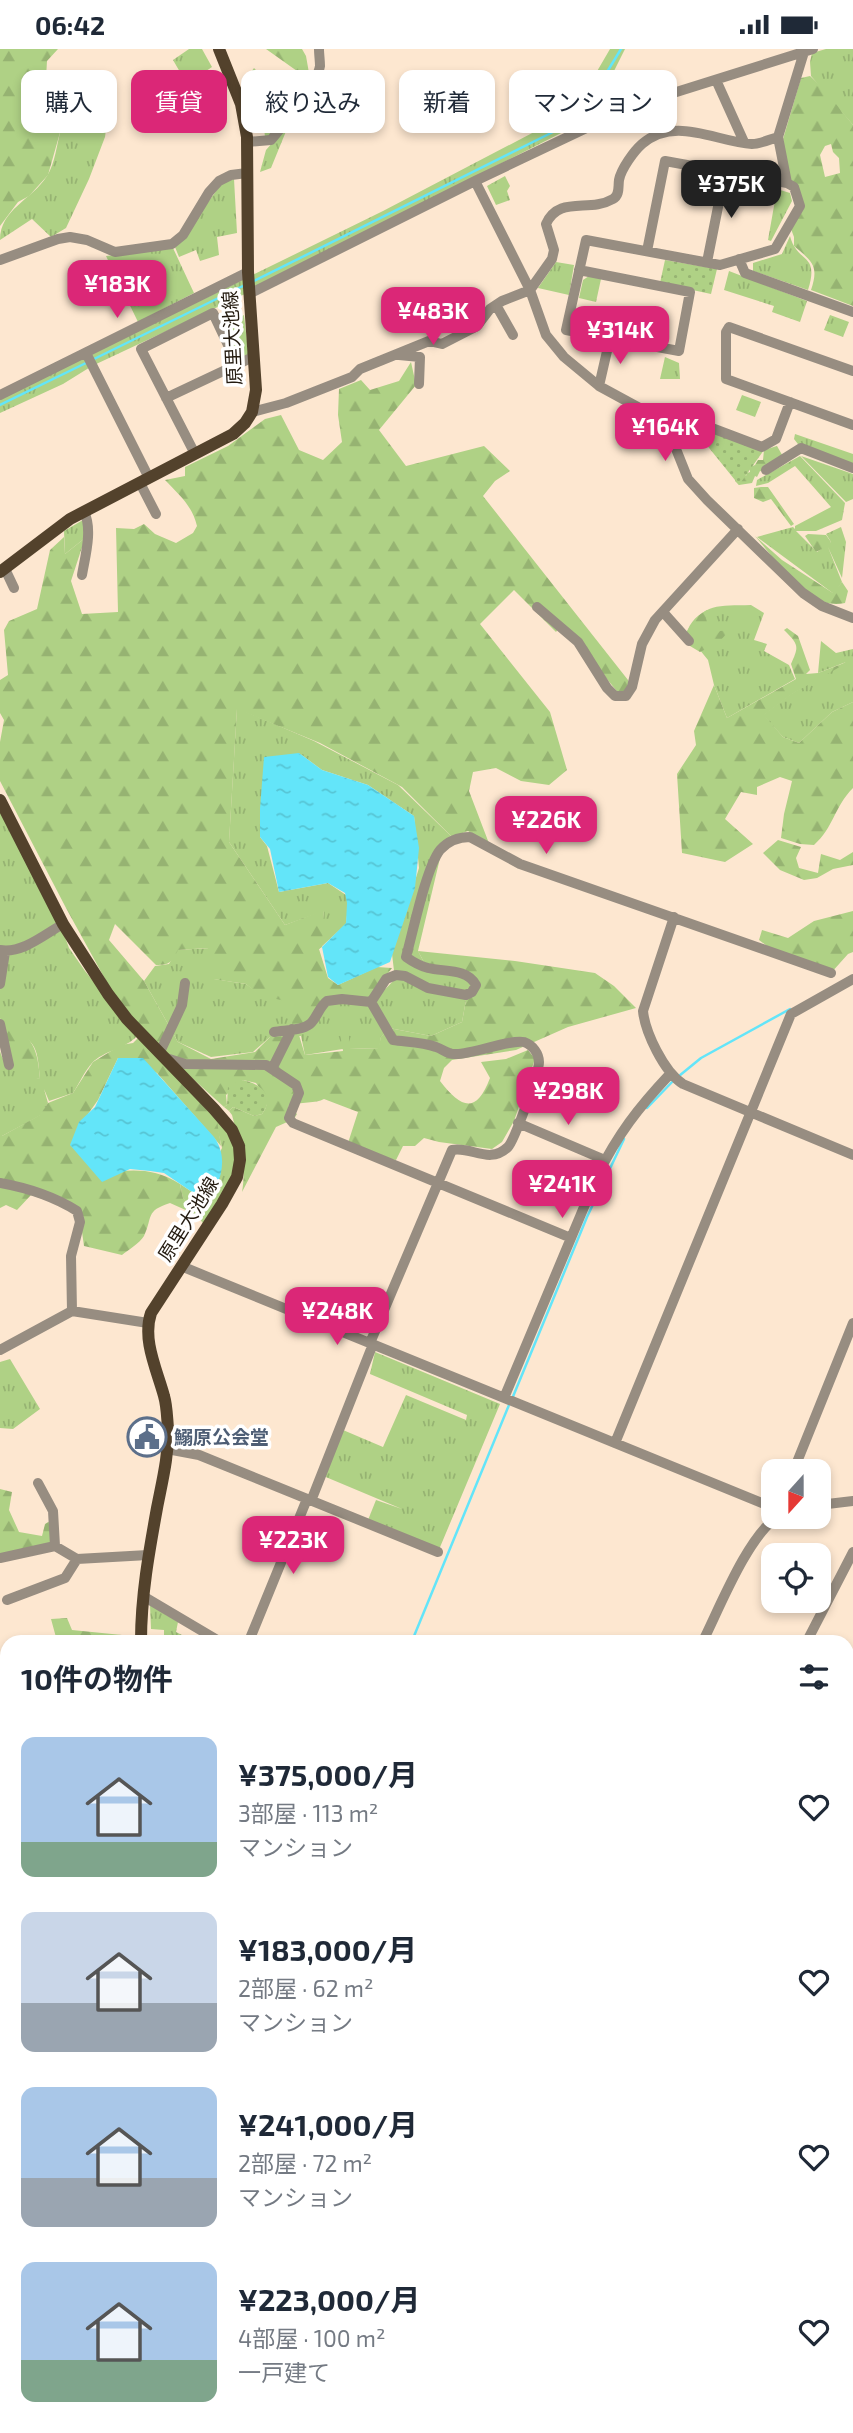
<!DOCTYPE html>
<html lang="ja">
<head>
<meta charset="utf-8">
<style>
	:root { --surface:#fff; --page:#f6f6f7; --text:#1f2937; --muted:#747a83; --accent:#db2777 }
	body { margin:0; font-family:"Exo 2","Noto Sans JP",sans-serif; background:var(--page); color:var(--text); height:100vh; display:flex; flex-direction:column; font-size:26px; white-space:nowrap }
	* { box-sizing:border-box; margin:0 }
	p { font-size:23px; color:var(--muted) }
	.icon { flex:none; width:38px; height:38px; fill:none; stroke:currentColor; stroke-width:2; stroke-linecap:round; stroke-linejoin:round }
	.map { position:relative; flex:1; overflow:hidden }
	.sheet { position:absolute; left:0px; top:1586px; width:854px; height:800px; display:flex; flex-direction:column; background:var(--surface); border-radius:21px 21px 0 0; box-shadow:0 4px 10px #0003 }
	.sheet>* { flex:none }
	.hud { position:absolute; left:21px; top:21px; width:812px; height:63px; display:flex; gap:14px }
	.needle { width:46px; rotate:201deg }
	.tools { position:absolute; left:761px; top:1410px; display:grid; gap:14px }
	.tools a { display:grid; place-items:center; width:70px; height:70px; border-radius:14px; background:var(--surface); box-shadow:0 4px 10px #0003; font-size:35px }
	.price { position:absolute; translate:-50% -60px; padding:0 16px; border-radius:14px; background:var(--accent); color:#fff; font-size:23px; line-height:46px; filter:drop-shadow(0 2px 4px #0008) }
	.price::after { content:''; position:absolute; left:50%; top:42px; width:21px; height:16px; margin-left:-10px; background:inherit; clip-path:polygon(0 0,100% 0,50% 100%) }
	.price.selected { background:#222; color:#fff }
	ul { padding:0; list-style:none }
	li { display:flex; align-items:center; gap:21px; height:175px; padding:0 21px }
	li span { display:grid; place-items:center; flex:none; width:196px; height:140px; border-radius:14px; color:#555 }
	li>.icon { margin-inline-start:auto }
	span .icon { width:84px; height:84px; fill:#fffc; stroke-width:1 }
	li b { font-size:30px }
	h2 { display:flex; justify-content:space-between; align-items:center; height:84px; padding:0 21px; font-size:30px }
	.pill { padding:0 24px; border-radius:14px; background:var(--surface); box-shadow:0 4px 10px #0003; font-size:24px; line-height:63px }
	.pill.selected { background:var(--accent); color:#fff }
	.status { display:flex; justify-content:space-between; align-items:center; height:49px; padding:0 35px; background:var(--surface); direction:ltr }
	.status svg { height:19px; fill:currentColor }
	.map>svg:first-child { display:block }
</style>
</head>
<body>
<div class="status"><b>06:42</b><svg viewBox="0 0 49 12"><path d="M0 12V9h3v3zM5 12V6h3v6zM10 12V3h3v9zM15 12V0h3v12zM26 1h20v11H26zM47 4h2v5h-2z"/></svg></div>
<div class="map">
<svg width="853" height="2384" viewBox="0 0 853 2384">
	<defs>
		<pattern id="grass-tufts" width="24" height="20" patternUnits="userSpaceOnUse" patternTransform="scale(1.75)"><rect width="24" height="20" fill="#afd185"/><path d="M3 7l-1-3M5 7V3M7 7l1-3M15 17l-1-3M17 17v-4M19 17l1-3" fill="none" stroke="#96b372"/></pattern>
		<pattern id="forest-firs" width="22" height="20" patternUnits="userSpaceOnUse" patternTransform="scale(1.75)"><rect width="22" height="20" fill="#afd185"/><path d="M5 1l3.5 6h-7zM16 11l3.5 6h-7z" fill="#96b372"/></pattern>
		<pattern id="park-dots" width="8" height="8" patternUnits="userSpaceOnUse" patternTransform="scale(1.75)"><rect width="8" height="8" fill="#afd185"/><path d="M2 2h.1M6 6h.1" fill="none" stroke="#96b372" stroke-width="1.8" stroke-linecap="round"/></pattern>
		<pattern id="water-ripples" width="26" height="14" patternUnits="userSpaceOnUse" patternTransform="scale(1.75)"><rect width="26" height="14" fill="#63e5f9"/><path d="M2 4q2-2 4 0t4 0M15 11q2-2 4 0t4 0" fill="none" stroke="#56c4d4"/></pattern>
	</defs>
	<rect width="100%" height="100%" fill="#fde7d0"/>
	<!-- grass -->
	<path fill="url(#grass-tufts)" d="M189,0h13l10,18 -25,17 -14,-24z
		M610,0h15l-27,54 -25,24 -334,170 -147,69 -29,18 -63,29v-14l383,-188 153,-80 39,-22z
		M826,0h27v76l-42,-49 -1,-14 2,-9z
		M254,19l24,25 7,3 26,-20 -5,12 -34,47 -7,2 -1,-9 5,-13 -7,15 -17,-50z
		M107,73l-2,15 -16,42 -23,49 -15,9 -19,-18 -32,21c0,-31 32,-40 47,-64 8,-12 10,-33 14,-47z
		M289,75l-18,44 -11,4 6,-22z
		M505,127l5,10 -3,5 3,9 -14,5 -9,-19z
		M234,130l3,54 -20,4 2,18 -19,6 -4,-11 -17,7 -4,-10 47,-64z
		M777,140l13,4 2,8 -21,40 -3,-1z
		M790,187c7,28 30,16 18,54l-55,-19v-8l29,-9z
		M173,199l21,45 -56,29 -32,-66z
		M556,213l18,3 -5,30 -31,-7z
		M729,222l78,30 -7,21 -28,-10 2,-6 -50,-16z
		M589,227l12,3 -5,23 -17,-4 4,-18z
		M600,258l17,4 -5,21 -17,-3z
		M830,266l19,7 -6,15 -19,-7z
		M665,308l14,6 1,16h-20z
		M742,346l19,7 -6,15 -19,-7z
		M795,385l58,20v13l-52,-19 -7,-9z
		M800,407l45,47 -3,17 -26,11h-20l21,21 14,-10 -5,-8 15,-7 5,15 -4,36 -14,-31 14,35 -8,12 -77,-57 36,-10 2,2v-3l36,-19 -36,-41 -27,17 -12,3 1,-6z
		M801,407l52,18v25l-7,3z
		M83,471l2,18 -20,16 -1,-23z
		M751,556l13,8 -10,27 13,4 -3,7 25,14 6,14 -68,39 -13,-33 -6,-25 -22,-27c18,-31 32,-27 65,-28z
		M821,592l15,12 17,-4v53l-21,10 -33,31 -16,-6 -20,-22 28,-21 55,-32 -28,11z
		M237,659l77,33 84,44 54,52 -11,17 -23,97 8,15 34,3 20,17 -14,14 -4,22 -31,14 -42,-8 -16,-26 22,-23 -3,-25 27,-86 -5,-52 -46,-31 -46,-15 -23,-17 -39,84 7,9 12,46 49,-9 21,14 -3,27 -27,25 5,-38 -39,14 -56,-83z
		M0,760l61,117 8,22 16,23 52,65c-10,12 -34,15 -45,27 -8,9 -13,21 -19,30l-24,8 -5,-12 4,14 -7,12 -39,21 -2,46v-131c5,20 22,22 40,28 -3,-36 -4,-38 -37,-52l-3,-9v-64l7,3 13,-13 -15,3 -5,-1z
		M210,899l4,31 32,5 12,9 112,11 17,27 -6,6 -2,12 -30,-1 -44,7 -4,-19 -31,1 -17,15 -42,5 -33,-15 -34,-61 11,-15 14,-2 8,-14z
		M218,1067l14,14 8,29 -34,68 -23,-29 -3,-14 18,12 24,-48 -6,-25z
		M375,1303l125,52 -62,148 -70,-32 8,-20 26,9 -81,-34 22,-45 40,17 23,-52 60,25 1,-5 -97,-41z
		M10,1310l30,50 -27,20 -13,-1v-66z
		M150,1556l28,17 -2,10 6,3 -2,6h-16v-11l-13,-1z
		M853,1663v76l-6,9v-75z"/>
	<!-- forest -->
	<path fill="url(#forest-firs)" fill-rule="evenodd" d="M0,0h58l-11,12 -1,17 23,25 38,19 -46,7 -13,46 -19,21 -11,6 -18,24z
		M266,0h36l4,7 3,17 -12,-2z
		M810,27l13,12 30,37v181l-42,-16c8,-24 2,-28 -17,-44v-9l-3,-8 10,-22 -12,-24 -6,-44 18,-61zM831,95l2,8 6,6 1,15 -15,4 -5,-22 5,-9z
		M411,313l5,23 -37,45 27,36 78,-20 26,25 -15,10 -12,15 145,184 3,8 -11,7 -58,-71 -6,8 -42,-42 -34,34 70,88 17,58 -18,15 -28,-4 -25,-13 -23,4 -4,19 21,55 -22,-15 -16,6 -50,-50 -82,-44 -83,-34 -8,133 56,83 39,-15 -2,37 -3,2 9,29 10,7 39,-18 15,1 -24,32 -39,-4 -19,26 -18,2 2,-21 -35,-8 -13,-11 -33,-5 -5,-31 -30,2c-6,12 -8,15 -22,15l-41,-41 -6,16 35,41 34,61 33,17 44,-7 15,-15 29,-2 6,20 38,-4 -4,-23 10,1v19l29,1 3,-12 8,-9 42,8 31,-14 4,-22 11,-10 2,-9 -53,-15 -8,-15 97,10 80,12 19,13 22,22 -68,19 -52,23 -64,10 -8,8 -4,13c21,27 36,34 50,-3l-9,-16 25,-3 22,-9 7,9 -21,62 -12,21 -10,7 -53,-7 -15,-4 -9,8h-12l-7,14 -23,-4 -25,-13 10,-31 -34,-13c-8,5 -23,2 -36,7l9,8 -3,5 -18,8 -34,65c5,-29 -3,-49 -10,-77l-3,-4 4,-4 21,9 8,-2c10,-13 2,-19 -6,-31l-13,-3 -17,15 1,10 -3,2 -97,-88 -61,-111 -66,-127v-39l4,-22 -4,-7v-33l8,-5 -4,-45 5,-9 28,-12 13,-59 14,-13 1,17 20,-16 -14,43 11,33 36,-2 -2,-84 18,1 10,-5 11,10 21,9 17,-10 4,-7c-5,-21 -18,-31 -32,-46l20,-4v-9l43,-21 37,-27 16,-4 18,35 24,10 19,-18 -4,-27 1,-26 22,-9 9,10 29,-9z
		M777,397l8,14 -21,12 -4,-1 -3,6 -2,-1 -3,7 -13,2 -4,-4 2,-7 9,2 1,-3 3,-1v-5l5,-2 3,-5h5l1,-10z
		M761,438h7l26,37 -3,2 -20,-27 -8,3 -9,-4v-10z
		M808,485l18,1 5,7 -3,4 -12,6 -11,-16z
		M755,487l27,24 51,33 9,-11 6,9 -3,12c-38,9 -67,-41 -90,-67z
		M707,561l6,6 -7,2 3,12 -1,13 12,-12 10,-1 -12,13 -18,9 -10,-6 -5,-7c3,-14 9,-22 22,-29z
		M787,579l11,8 12,34 -4,4 12,-1 34,-13 -60,34 -28,21 19,22 16,6 33,-31 21,-10v86c-19,19 -19,39 -39,57l-14,-1 -19,-6 3,-24 8,-33 -12,-4 -23,10v8l-16,-3 -16,27 28,25 -28,18 -43,-9 -5,-79 19,-29 -2,-14 20,-46 13,33 69,-39 -5,-15c8,-18 8,-19 -7,-34z
		M778,791l23,7 -5,11 3,10 19,5 3,-19 19,6 13,-8v13l-20,4 -16,9 -13,2 -24,-10 -17,-17z
		M853,862v41l-5,2 -17,19 -50,-17 -22,-16 3,-10 26,8 26,-17z
		M3,978c31,4 35,26 37,52l-13,-2 -17,-8z
		M139,988l79,76c-2,12 2,22 3,33l-64,-73 -39,-15 -20,42 -10,14 17,58c30,-2 48,-5 75,12l3,14 16,18 -29,-13c-25,8 -17,14 -26,33 -4,7 -16,14 -22,19l-38,-9 -5,-35 -48,-16 -14,15 -11,-5 -6,3v-73l2,1 38,-21 8,-12 25,-10 20,-31 28,-17 12,-2z
		M0,1440l12,3 -3,18 10,22 23,4 3,-12 5,-3 3,21 -53,12z
		M67,1569l5,12 60,6v5h-75l-6,-22z
		M0,1633l7,6v111h-7z
		M853,1847v203l-6,3v-196z
		M0,1866l7,2v69l-7,5z
		M853,2144v138l-6,-9v-127z"/>
	<!-- park -->
	<path fill="url(#park-dots)" d="M665,211l52,9 -6,25 -51,-11z
		M244,266l5,44 -12,5 -17,-35z
		M680,368l84,33 -25,35 -38,-47 -12,-2 -8,9 -10,-20z
		M243,1031c18,4 33,16 19,34l-8,2 -21,-9 -4,4 -5,-4 3,-2 1,-19z"/>
	<!-- water -->
	<path fill="url(#water-ripples)" d="M299,704l23,17 46,15 46,31 5,32 -4,40 -25,74 -52,23 -10,-8 -6,-30 24,-24 1,-20 -2,-10 -17,-10 -49,9 -9,-43 -10,-12v-28l4,-52z
		M118,1009h25l71,79c17,24 4,50 -9,73l-10,-8 3,-6 -34,-23 -14,-2 -20,-2 -28,13 -32,-37 9,-23 16,-15z"/>
	<g fill="none" stroke-linecap="round" stroke-linejoin="round">
		<!-- stream -->
		<path stroke="#63e5f9" stroke-width="2.5" d="M254,232l309,-154 25,-24 33,-54
			M94,310l151,-74
			M0,356l88,-43
			M679,1027l22,-18 89,-49
			M647,1059l27,-28
			M512,1350l75,-182 37,-78
			M412,1592l97,-236
			M0,1936l7,-4
			M122,2384l2,-6"/>
		<!-- river -->
		<path stroke="#63e5f9" stroke-width="18" d="M847,1717l6,-9
			M310,2384l2,-6"/>
		<!-- minor -->
		<path stroke="#978d81" stroke-width="10" d="M716,31l28,62
			M247,93l24,-2c13,-15 46,-56 49,-74 0,-5 -1,-12 -1,-17
			M475,132l55,109 16,45 18,22 35,29 46,25 23,18 20,50 19,21 96,93 19,13 31,12
			M787,134l-9,-46 26,-85
			M739,210l6,14 108,39
			M0,211l58,-21 12,-2 17,3 28,12 57,-8 11,-9 26,-43 10,-11 12,-6 16,-2
			M707,213l18,-90
			M579,221l111,22 -11,59 -113,-21 20,-90 134,25 55,-16 25,-43 -6,-19 -7,-4 -122,-22 -18,90
			M249,245l226,-113 160,-76 178,-56
			M496,256l17,30
			M86,304l63,125
			M399,306l21,2 -1,27
			M853,322l-124,-44 -3,5v47l127,46
			M599,337l11,-48
			M0,346l248,-123
			M166,349l87,-41
			M252,363l34,-9 66,-26 8,-8 69,-28 13,3 35,-18 13,-17 12,-8 28,-11 22,-31 2,-9 -8,-26c13,-29 43,-11 67,-25 7,-4 5,-12 6,-19 2,-11 15,-29 23,-36 33,-29 74,-2 110,0 8,0 19,-5 26,-7
			M668,380l12,-13 82,31 14,-8 14,-37
			M195,405l-54,-105 72,-36 24,51
			M766,421l35,-22 52,20
			M140,434l16,31
			M5,520l9,19
			M82,526c3,-18 11,-46 2,-63
			M537,558l41,35 29,46 8,8h11l6,-9 10,-43 13,-24 83,-91
			M663,563l26,29
			M674,868l-31,94c2,21 21,61 40,73l170,71
			M0,901c22,4 45,-16 63,-26
			M0,935l5,-32
			M371,953l15,-23 10,-4 9,1 23,12 38,7 6,-3 4,-7c-9,-17 -32,-13 -48,-17 -8,-2 -15,-6 -22,-11 7,-25 20,-89 34,-107 8,-9 18,-13 30,-13l50,27 311,109
			M0,975l9,41
			M274,983c11,-2 27,-1 36,-8 7,-6 9,-17 17,-23l15,-2 29,3 22,38c14,2 30,2 43,7 7,2 12,8 20,7 17,0 55,-15 68,-12 9,3 15,12 15,20 0,11 -25,79 -31,85 -19,18 -36,-1 -56,3l-82,193
			M160,1003l22,-47 3,-22
			M166,1009l19,6 81,1 30,20 3,8 -10,25 4,5 278,115
			M272,1020l20,-40
			M518,1074l87,37
			M0,1134c28,5 53,13 77,28l3,11 -9,34 1,55
			M181,1217l593,242
			M0,1301l72,-39 76,12
			M504,1349l93,-222c21,-42 41,-68 73,-102
			M615,1394l176,-429 62,-35
			M167,1400l32,6 239,97
			M793,1423l60,-149
			M38,1434l15,28 2,35
			M311,1452l62,-157
			M819,1456l34,-4
			M0,1509l55,-12 22,13 71,-4
			M143,1547l76,45
			M7,1551l58,-22 12,-19
			M249,1592l58,-142
			M703,1592c17,-34 44,-103 74,-124
			M807,1592l46,-89
			M847,1753l6,-9
			M847,1821l6,-7
			M0,1854l7,2
			M847,2047l6,-1
			M0,2132l7,2
			M847,2138l6,-2
			M0,2249l7,1
			M847,2279l6,9
			M851,2357l-2,-53 4,-4
			M607,2378l16,6
			M454,2384l2,-6
			M781,2384l1,-6"/>
		<!-- major -->
		<path stroke="#53422c" stroke-width="12" d="M0,523l70,-53 163,-85 12,-11 7,-11 4,-22 -8,-118 -1,-135 -6,-33 -22,-55
			M0,751l63,124 45,70 19,25 87,90 18,21 7,16 1,14 -3,17 -15,27 -71,109c-9,27 6,57 13,83 3,10 3,22 4,32 1,27 -6,54 -11,80 -8,44 -16,88 -16,133
			M69,2384l2,-6"/>
	</g>
	<!-- icons -->
	<defs>
		<g id="civic-ring" transform="scale(2.0125)"><circle r="9.5" fill="#fff" stroke="#5c6f8a" stroke-width="1.5"/><path d="M-.6-6.5H3V-4.5H.6V-3L4-1V1h2V6H-6V1h2V-1L-.6-3ZM-1.2 2.5V6h2.4V2.5Z" fill="#5c6f8a"/></g>
	</defs>
	<g fill-rule="evenodd">
		<use href="#civic-ring" x="147" y="1388"/>
	</g>
	<g text-anchor="middle" stroke-width="7" stroke-linejoin="round" paint-order="stroke">
		<!-- street labels -->
		<g font-size="19" fill="#241b10" stroke="#fff">
			<text transform="translate(232 289) rotate(-93)" y="7">原里大池線</text>
			<text transform="translate(188 1170) rotate(-58)" y="7">原里大池線</text>
		</g>
		<!-- service labels -->
		<g font-size="19" font-weight="bold" fill="#4e5e75" stroke="#fff" text-anchor="start">
			<text x="174" y="1395">鰯原公会堂</text>
		</g>
	</g>
</svg>
<div class="tools">
<a><svg class="needle" viewBox="-14 -14 28 28"><path d="M0-13l5 13h-10z" fill="#e53935"/><path d="M0 13l5-13h-10z" fill="#747a83"/></svg></a>
<a><svg class="icon" aria-label="locate" viewBox="0 0 24 24"><circle cx="12" cy="12" r="6"/><path d="M12 2v4M12 18v4M2 12h4M18 12h4"/></svg></a>
</div>
<b class="price selected" style="left:731px;top:171px">¥375K</b>
<b class="price" style="left:117px;top:271px">¥183K</b>
<b class="price" style="left:433px;top:298px">¥483K</b>
<b class="price" style="left:620px;top:317px">¥314K</b>
<b class="price" style="left:665px;top:414px">¥164K</b>
<b class="price" style="left:546px;top:807px">¥226K</b>
<b class="price" style="left:568px;top:1078px">¥298K</b>
<b class="price" style="left:562px;top:1171px">¥241K</b>
<b class="price" style="left:337px;top:1298px">¥248K</b>
<b class="price" style="left:293px;top:1527px">¥223K</b>
<div class="hud">
<a class="pill">購入</a>
<a class="pill selected">賃貸</a>
<a class="pill">絞り込み</a>
<a class="pill">新着</a>
<a class="pill">マンション</a>
</div>
<section class="sheet">
<h2>10件の物件<svg class="icon" aria-label="filters" viewBox="0 0 24 24"><path d="M4 7h16M4 17h16"/><circle cx="9" cy="7" r="2"/><circle cx="15" cy="17" r="2"/></svg></h2>
<ul>
<li><span style="background:linear-gradient(#a9c7e8 75%,#7fa58c 0)"><svg class="icon" aria-label="home" viewBox="0 0 24 24"><path d="M3 11l9-7 9 7M6 9v11h12V9"/></svg></span><div><b>¥375,000/月</b><p>3部屋 · 113 m²</p><p>マンション</p></div><svg class="icon" aria-label="heart" viewBox="0 0 24 24"><path d="M12 20l-8-8c-3-5 5-10 8-4 3-6 11-1 8 4z"/></svg></li>
<li><span style="background:linear-gradient(#c9d6e8 65%,#9aa5b1 0)"><svg class="icon" aria-label="home" viewBox="0 0 24 24"><path d="M3 11l9-7 9 7M6 9v11h12V9"/></svg></span><div><b>¥183,000/月</b><p>2部屋 · 62 m²</p><p>マンション</p></div><svg class="icon" aria-label="heart" viewBox="0 0 24 24"><path d="M12 20l-8-8c-3-5 5-10 8-4 3-6 11-1 8 4z"/></svg></li>
<li><span style="background:linear-gradient(#a9c7e8 65%,#9aa5b1 0)"><svg class="icon" aria-label="home" viewBox="0 0 24 24"><path d="M3 11l9-7 9 7M6 9v11h12V9"/></svg></span><div><b>¥241,000/月</b><p>2部屋 · 72 m²</p><p>マンション</p></div><svg class="icon" aria-label="heart" viewBox="0 0 24 24"><path d="M12 20l-8-8c-3-5 5-10 8-4 3-6 11-1 8 4z"/></svg></li>
<li><span style="background:linear-gradient(#a9c7e8 70%,#7fa58c 0)"><svg class="icon" aria-label="home" viewBox="0 0 24 24"><path d="M3 11l9-7 9 7M6 9v11h12V9"/></svg></span><div><b>¥223,000/月</b><p>4部屋 · 100 m²</p><p>一戸建て</p></div><svg class="icon" aria-label="heart" viewBox="0 0 24 24"><path d="M12 20l-8-8c-3-5 5-10 8-4 3-6 11-1 8 4z"/></svg></li>
</ul>
</section>
</div>
</body>
</html>
